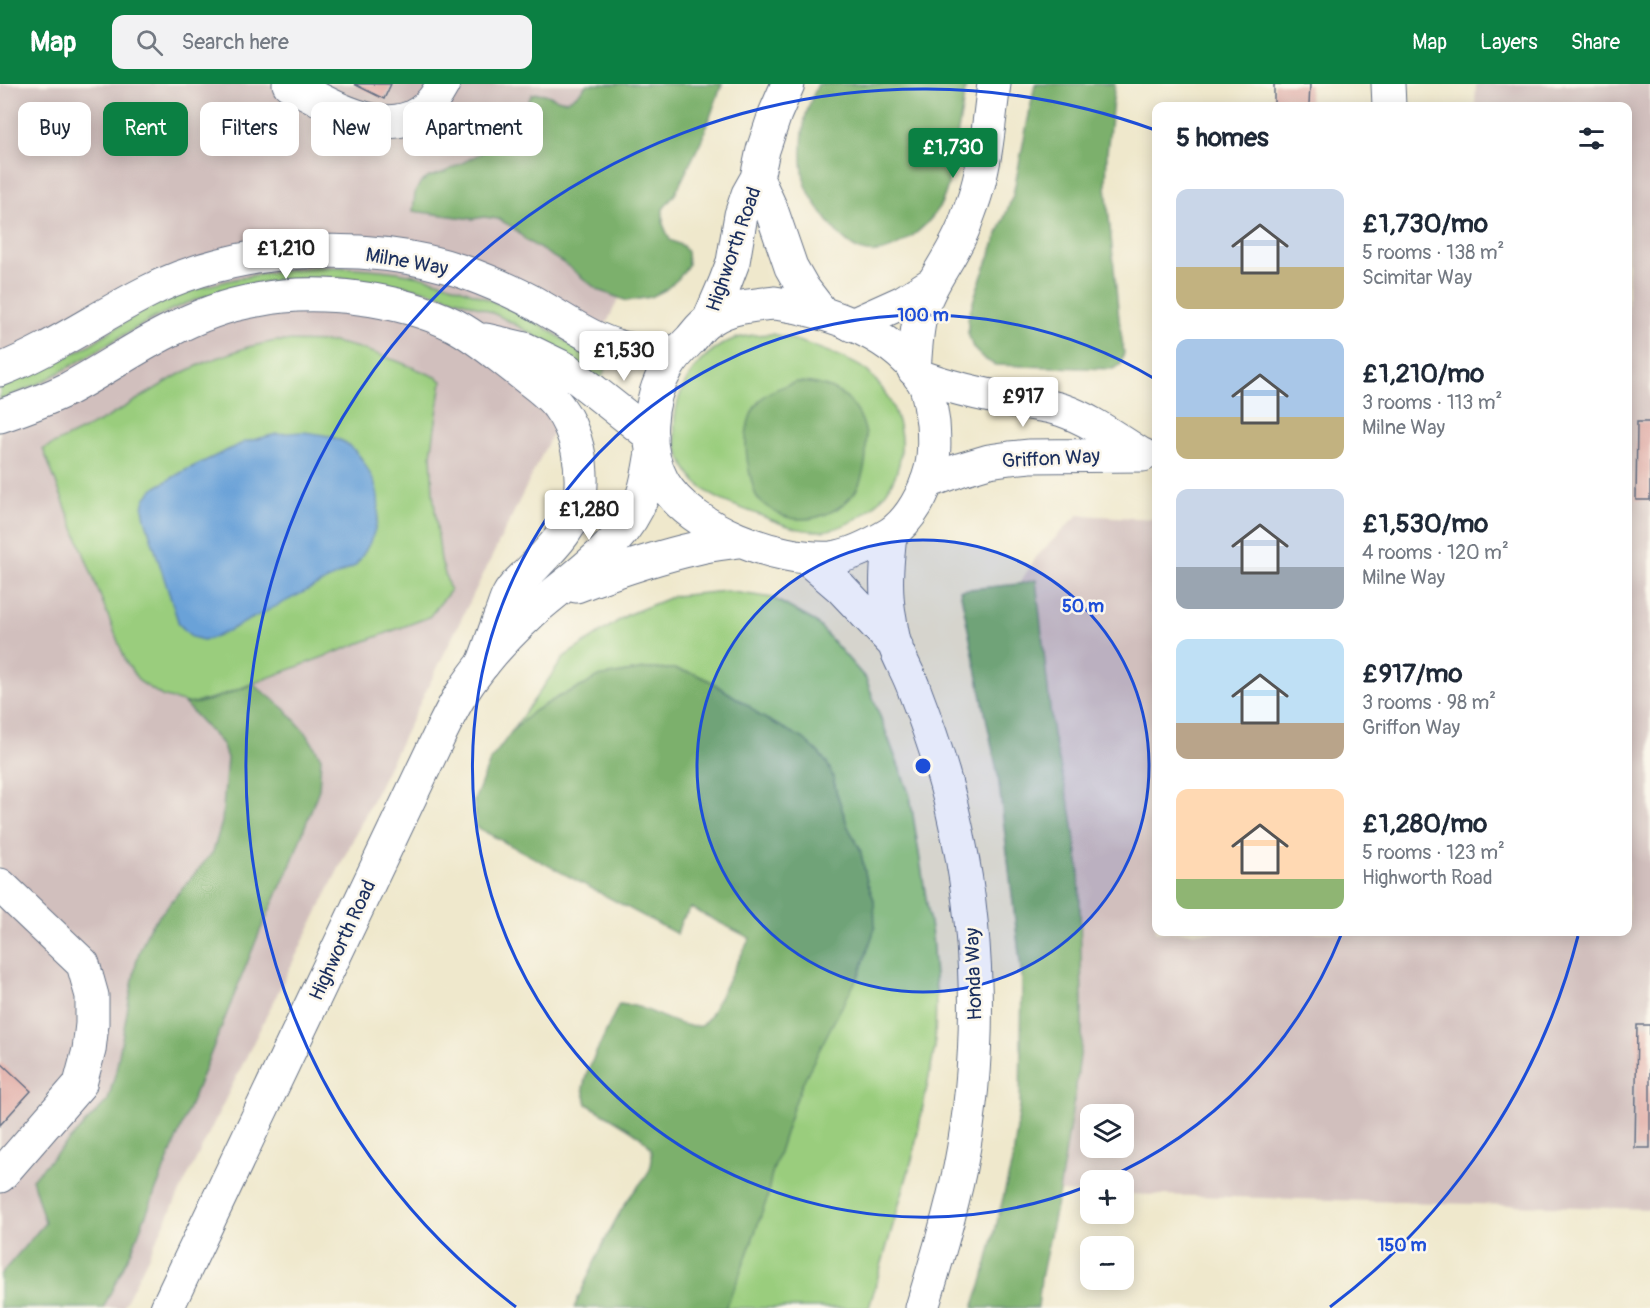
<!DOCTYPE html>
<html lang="en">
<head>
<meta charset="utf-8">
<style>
	:root { --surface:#fff; --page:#f2f2f3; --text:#1f2937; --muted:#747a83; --accent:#0b8043 }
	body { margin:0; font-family:Pangolin,sans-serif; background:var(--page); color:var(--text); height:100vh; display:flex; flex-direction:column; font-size:22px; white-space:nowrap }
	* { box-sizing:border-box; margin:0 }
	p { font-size:20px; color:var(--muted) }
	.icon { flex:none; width:33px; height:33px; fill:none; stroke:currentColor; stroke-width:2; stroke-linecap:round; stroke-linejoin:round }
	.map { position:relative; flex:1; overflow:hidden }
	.panel { position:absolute; left:1152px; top:18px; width:480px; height:834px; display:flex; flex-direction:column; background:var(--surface); border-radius:12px; box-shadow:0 3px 15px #0003 }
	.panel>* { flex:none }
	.hud { position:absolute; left:18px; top:18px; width:570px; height:54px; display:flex; gap:12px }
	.fabs { position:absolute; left:1080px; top:1020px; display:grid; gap:12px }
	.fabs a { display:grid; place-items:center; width:54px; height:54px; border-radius:12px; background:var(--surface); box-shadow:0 3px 15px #0003; font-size:30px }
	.price { position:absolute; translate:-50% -51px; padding:0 14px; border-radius:6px; background:#fff; color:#222; font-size:20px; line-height:39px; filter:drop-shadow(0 2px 3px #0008) }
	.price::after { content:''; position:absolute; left:50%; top:36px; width:18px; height:14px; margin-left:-9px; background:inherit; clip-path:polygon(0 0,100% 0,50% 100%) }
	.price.active { background:var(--accent); color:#fff }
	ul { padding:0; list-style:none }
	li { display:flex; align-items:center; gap:18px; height:150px; padding:0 24px }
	li span { display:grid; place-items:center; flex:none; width:168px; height:120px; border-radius:12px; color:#555 }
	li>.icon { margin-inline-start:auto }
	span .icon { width:72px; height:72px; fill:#fffc; stroke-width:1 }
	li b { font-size:26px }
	h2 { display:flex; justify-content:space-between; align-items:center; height:72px; padding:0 24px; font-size:26px }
	.pill { padding:0 21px; border-radius:12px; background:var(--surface); box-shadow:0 3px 15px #0003; font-size:21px; line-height:54px }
	.pill.active { background:var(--accent); color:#fff }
	header { display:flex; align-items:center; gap:36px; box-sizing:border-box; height:84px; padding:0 30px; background:var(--accent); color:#fff }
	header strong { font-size:28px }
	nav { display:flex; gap:33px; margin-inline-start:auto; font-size:21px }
	.search { width:420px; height:54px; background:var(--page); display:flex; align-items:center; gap:15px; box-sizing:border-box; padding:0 21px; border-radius:12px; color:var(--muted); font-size:22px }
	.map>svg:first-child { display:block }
</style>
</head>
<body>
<header>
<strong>Map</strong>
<div class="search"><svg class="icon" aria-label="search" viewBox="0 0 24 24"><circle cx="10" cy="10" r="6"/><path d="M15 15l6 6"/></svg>Search here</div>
<nav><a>Map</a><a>Layers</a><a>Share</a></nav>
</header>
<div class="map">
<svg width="1650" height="1224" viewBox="0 0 1650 1224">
	<rect width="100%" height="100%" fill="#fbf7ec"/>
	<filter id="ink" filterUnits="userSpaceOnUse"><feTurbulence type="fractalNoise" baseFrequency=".0167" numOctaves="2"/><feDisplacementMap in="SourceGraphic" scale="12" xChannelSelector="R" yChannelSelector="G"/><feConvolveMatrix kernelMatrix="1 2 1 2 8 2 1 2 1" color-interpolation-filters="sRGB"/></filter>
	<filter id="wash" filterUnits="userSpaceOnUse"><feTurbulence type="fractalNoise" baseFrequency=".008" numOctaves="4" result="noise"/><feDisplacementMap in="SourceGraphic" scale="24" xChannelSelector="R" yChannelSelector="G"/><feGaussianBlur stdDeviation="1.35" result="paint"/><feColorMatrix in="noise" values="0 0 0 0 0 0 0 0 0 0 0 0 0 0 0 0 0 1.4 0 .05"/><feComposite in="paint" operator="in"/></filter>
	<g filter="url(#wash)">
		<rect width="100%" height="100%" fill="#efe8cc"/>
		<!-- industrial -->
		<path fill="#d1bfbd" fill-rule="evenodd" d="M0,0h724l-601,1224h-123z
			M1476,0h174v1125l-526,-15v-14h-34v13l-31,-1 16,-98 7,-53 -3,-173 -8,-56 -18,-77 -17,-154 -17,3 18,-28 41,-41 78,4v413h472v-826h-153zM1090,1030h34v34h-34z"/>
		<!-- green -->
		<path fill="#9acd7d" stroke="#5a7e6e" stroke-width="1.5" fill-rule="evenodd" d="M316,183c39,0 80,2 118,13 36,10 69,25 102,42 25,13 43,34 71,42l-6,16c-34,-23 -67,-47 -104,-65 -25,-12 -52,-20 -78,-26 -81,-18 -160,-16 -237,16 -51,22 -95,54 -144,79 -12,6 -25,10 -38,16v-14c28,-12 57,-23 84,-38 22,-13 43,-29 67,-41 52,-25 108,-34 165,-40z
			M772,250c21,4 82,25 96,38 43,42 47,105 -4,142 -12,8 -27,16 -42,17 -24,1 -43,-8 -65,-17 -21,-8 -44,-14 -60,-31 -41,-43 -22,-113 26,-139 15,-9 33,-9 49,-10z
			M276,257l58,1 25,6 38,13 39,16 6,4 -11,74 2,38 8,67 9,31 -21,26 -212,80 -27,7 -28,-8 -23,-15 -13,-19 -83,-213 62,-30 73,-44 28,-13 42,-15zM277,350l52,2 17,7 16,16 -183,165 -12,-40 -14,-95 31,-18 61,-29z
			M726,507l47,7 43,24 50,57 44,117 22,140 4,55 -1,56 -22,109 -44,152h-218l223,-408 -7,-18 -7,-33 -12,-22 -12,-36 -3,-15 -29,-37 -44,-23 -11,-10 -39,-25 -15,-7 -21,-5h-29l-48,8 -12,8 -23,10 -28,16 -22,20 53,-75 62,-41 47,-19z"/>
		<!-- forest -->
		<path fill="#7bb06c" stroke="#4b7065" stroke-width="1.5" d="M587,0h135l-20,55 -27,55 -12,15v15l3,7 4,9 13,6 4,6 1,13 -9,13 -14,12 -14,7 -24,4 -29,-11 -33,-26 -38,-23 -16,-15 -13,-7 -14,-2 -11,2 -60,-8 2,-18 5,-10 9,-6 16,-5 46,-24 28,-29 13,-25c24,-6 28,24 55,-10z
			M818,0h148c-3,21 -7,42 -11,63 -3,21 -6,42 -16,61 -8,12 -17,21 -28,29 -39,28 -61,16 -86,-20 -10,-14 -20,-27 -22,-44 -2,-17 -1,-38 2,-55 3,-11 8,-23 13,-34z
			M1035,0h80l-8,68 -1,34 13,133 5,34 -3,11 -8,5 -118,-4 -11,-6 -11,-11 -5,-15v-15l10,-32 35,-91z
			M796,298c36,0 63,16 70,53 1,5 0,12 0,18 0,11 -5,31 -11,39 -12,17 -35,28 -56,27 -13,0 -27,-8 -37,-16 -8,-7 -8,-14 -11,-24 -7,-28 -10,-61 12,-82 8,-8 23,-11 33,-15z
			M1036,496l17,155 18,77 8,56 3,128v45l-7,53 -16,98 -18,86 -3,30h-65l10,-29 30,-121 7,-53 2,-126 -24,-203 -38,-186 59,-6z
			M645,585h29l21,5 15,7 39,25 11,10 44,23 14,13 9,11 6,13 3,15 12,36 12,22 7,33 7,18 1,28 -15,45 -29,54 -28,55 -10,26 -22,69 -4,22 -28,78 -14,31h-151c16,-36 32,-74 53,-107 7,-11 16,-19 22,-30 3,-7 4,-15 2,-22 -6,-14 -49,-36 -64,-45l-4,-16 4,-16 32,-68c6,1 13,1 19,3 21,6 39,21 63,19l8,-9 41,-79 -59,-30 -10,13 -4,13 -201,-107 -2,-26 16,-40 22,-30 22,-20 28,-16 23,-10 12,-8z
			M253,600l31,24 23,26 14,24 -2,31 -28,75 -31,67 -129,321 -28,56h-103v-33l45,-52 -13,-44 76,-79 8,-29 21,-113 12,-30 64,-76 9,-30 5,-64 -5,-14 -38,-41c16,4 53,-13 69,-19z"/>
		<!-- water -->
		<path fill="#6aa2d8" stroke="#42689b" stroke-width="1.5" d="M303,348c14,2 28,3 41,10 11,6 19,18 24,28 3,6 6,12 8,17 8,29 -4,57 -21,79l-139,71 -13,3 -11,-3 -13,-13 -34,-105 -2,-11 2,-9 8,-10 31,-18 61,-29 32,-8z"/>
		<g id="blocks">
			<!-- building -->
			<path fill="#dfa7a2" d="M354,0h37l-7,15z
				M1274,0h36l-1,22h-35z
				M1637,338h13v78h-14z
				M1637,941h13v123h-15z
				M0,978l31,29 -31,34z"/>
		</g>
	</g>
	<g filter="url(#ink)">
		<use href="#blocks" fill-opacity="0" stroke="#657084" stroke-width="1.5"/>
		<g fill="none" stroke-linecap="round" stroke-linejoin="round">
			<!-- minor casing -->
			<g stroke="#657084" stroke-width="35">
				<path id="minor" d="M289,0c41,20 106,64 144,16 4,-5 7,-11 10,-16
					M1388,0l1,22
					M852,241l51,-23 30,-19
					M486,256l39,9 41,20 85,67
					M0,286c51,-20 96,-52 145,-77 89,-47 224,-55 319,-21 27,10 54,21 79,36 26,15 51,33 81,40 17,4 37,3 54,4
					M914,286c2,-21 2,-44 9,-64 10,-29 32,-53 42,-82 4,-12 9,-23 12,-35 10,-34 12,-70 17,-105
					M919,292c32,12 64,19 98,25 14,3 31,4 45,9 29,10 54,29 80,45
					M0,332c23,-8 46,-16 68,-27 34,-18 65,-40 99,-57 28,-15 59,-27 90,-32 60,-12 143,-2 197,25 23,12 42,29 63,45 13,11 31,22 41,36 19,25 26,60 22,91 -5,31 -31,54 -51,75 -7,7 -16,14 -21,24 -3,6 -5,14 -8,21 -6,16 -11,32 -17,47
					M927,398l35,-13 27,-8 21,-3 20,-2 113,-1
					M0,801l83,79 9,32v28l-3,26 -9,34 -80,92"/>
			</g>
			<!-- major casing -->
			<g stroke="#657084" stroke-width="35">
				<path id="major" d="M757,94l14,31 20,58 12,21 20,26
					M775,219c51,7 128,33 151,84 4,11 5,25 7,36 1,15 2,31 -2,46 -6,23 -20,51 -41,65 -15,9 -40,22 -59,24 -53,3 -140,-28 -168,-76 -19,-34 -15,-82 4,-114 6,-11 15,-20 24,-29 5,-6 11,-15 19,-19 19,-13 43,-15 65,-17z
					M709,236l16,-37 8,-21 8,-47 7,-21 9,-16 6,-28 12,-36 13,-30
					M890,450c-3,28 -6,56 0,85 1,9 3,18 5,27 6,16 15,30 20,46 15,39 29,80 38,121 27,115 30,239 7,355 -10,48 -24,94 -38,140
					M805,473l35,30 56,59
					M576,502c40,-15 80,-29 121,-38 14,-4 28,-5 42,-7
					M167,1224l274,-576c6,-12 12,-25 19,-36 18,-28 44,-58 69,-81 40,-37 101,-71 116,-127 3,-11 5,-24 7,-36"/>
			</g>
			<!-- minor -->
			<use href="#minor" stroke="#fff" stroke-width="33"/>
			<!-- major -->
			<use href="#major" stroke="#fff" stroke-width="33"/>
		</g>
	</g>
	<!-- distance rings -->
	<circle cx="923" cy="682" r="226" fill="#1d4ed8" fill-opacity=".12"/>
	<g fill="none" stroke="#1d4ed8" stroke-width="3">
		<circle cx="923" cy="682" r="226"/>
		<path d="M1341 851A451 451 0 0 1 1103 1096M1088 1102A451 451 0 1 1 1155 295"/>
		<path d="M1578 852A677 677 0 0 1 1330 1223M516 1223A677 677 0 0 1 1155 46"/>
	</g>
	<g text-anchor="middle" stroke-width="5" stroke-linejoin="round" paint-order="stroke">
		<!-- street labels -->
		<g font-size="20" fill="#1b2f5e" stroke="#fbf7ec">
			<text transform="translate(733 165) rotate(-71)" y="7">Highworth Road</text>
			<text transform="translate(407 177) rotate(10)" y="7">Milne Way</text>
			<text transform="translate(1051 374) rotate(-3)" y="7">Griffon Way</text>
			<text transform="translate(342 856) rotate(-65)" y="7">Highworth Road</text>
			<text transform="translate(973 890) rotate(-92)" y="7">Honda Way</text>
		</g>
	</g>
	<circle cx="923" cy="682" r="9" fill="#1d4ed8" stroke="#fbf7ec" stroke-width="3"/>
	<g font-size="18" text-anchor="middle" font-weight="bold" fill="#1d4ed8" stroke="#fbf7ec" stroke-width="5" stroke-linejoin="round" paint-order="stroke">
		<text x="923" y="237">100 m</text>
		<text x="1083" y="528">50 m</text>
		<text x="1402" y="1167">150 m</text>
	</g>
</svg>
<div class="fabs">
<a><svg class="icon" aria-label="layers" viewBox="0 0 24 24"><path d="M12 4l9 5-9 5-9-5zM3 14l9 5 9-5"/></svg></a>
<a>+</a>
<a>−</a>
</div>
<b class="price active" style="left:953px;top:95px">£1,730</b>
<b class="price" style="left:286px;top:196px">£1,210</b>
<b class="price" style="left:624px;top:298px">£1,530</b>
<b class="price" style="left:1023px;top:344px">£917</b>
<b class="price" style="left:589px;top:457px">£1,280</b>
<div class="hud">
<a class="pill">Buy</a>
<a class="pill active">Rent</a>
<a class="pill">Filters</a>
<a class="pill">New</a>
<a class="pill">Apartment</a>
</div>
<section class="panel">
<h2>5 homes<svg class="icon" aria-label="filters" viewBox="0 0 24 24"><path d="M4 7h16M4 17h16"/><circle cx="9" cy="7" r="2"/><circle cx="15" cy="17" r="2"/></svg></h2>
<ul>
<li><span style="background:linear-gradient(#c9d6e8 65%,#c2b280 0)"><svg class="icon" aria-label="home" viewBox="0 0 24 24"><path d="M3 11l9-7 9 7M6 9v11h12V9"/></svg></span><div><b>£1,730/mo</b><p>5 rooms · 138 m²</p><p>Scimitar Way</p></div></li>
<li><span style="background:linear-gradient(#a9c7e8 65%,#c2b280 0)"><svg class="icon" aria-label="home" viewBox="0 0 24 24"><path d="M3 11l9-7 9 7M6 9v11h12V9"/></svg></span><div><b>£1,210/mo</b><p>3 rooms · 113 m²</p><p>Milne Way</p></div></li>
<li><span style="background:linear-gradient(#c9d6e8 65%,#9aa5b1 0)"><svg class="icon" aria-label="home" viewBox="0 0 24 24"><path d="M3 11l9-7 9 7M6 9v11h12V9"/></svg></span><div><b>£1,530/mo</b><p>4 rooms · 120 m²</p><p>Milne Way</p></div></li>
<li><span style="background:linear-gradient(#bfe0f5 70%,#b9a48a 0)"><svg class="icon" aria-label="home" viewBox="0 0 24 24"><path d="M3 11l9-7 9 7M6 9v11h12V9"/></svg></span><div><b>£917/mo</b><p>3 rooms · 98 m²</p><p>Griffon Way</p></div></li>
<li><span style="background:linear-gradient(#ffd9b3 75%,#8fb573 0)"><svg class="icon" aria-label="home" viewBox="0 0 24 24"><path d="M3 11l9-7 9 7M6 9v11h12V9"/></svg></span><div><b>£1,280/mo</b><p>5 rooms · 123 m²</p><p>Highworth Road</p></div></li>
</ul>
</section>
</div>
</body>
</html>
